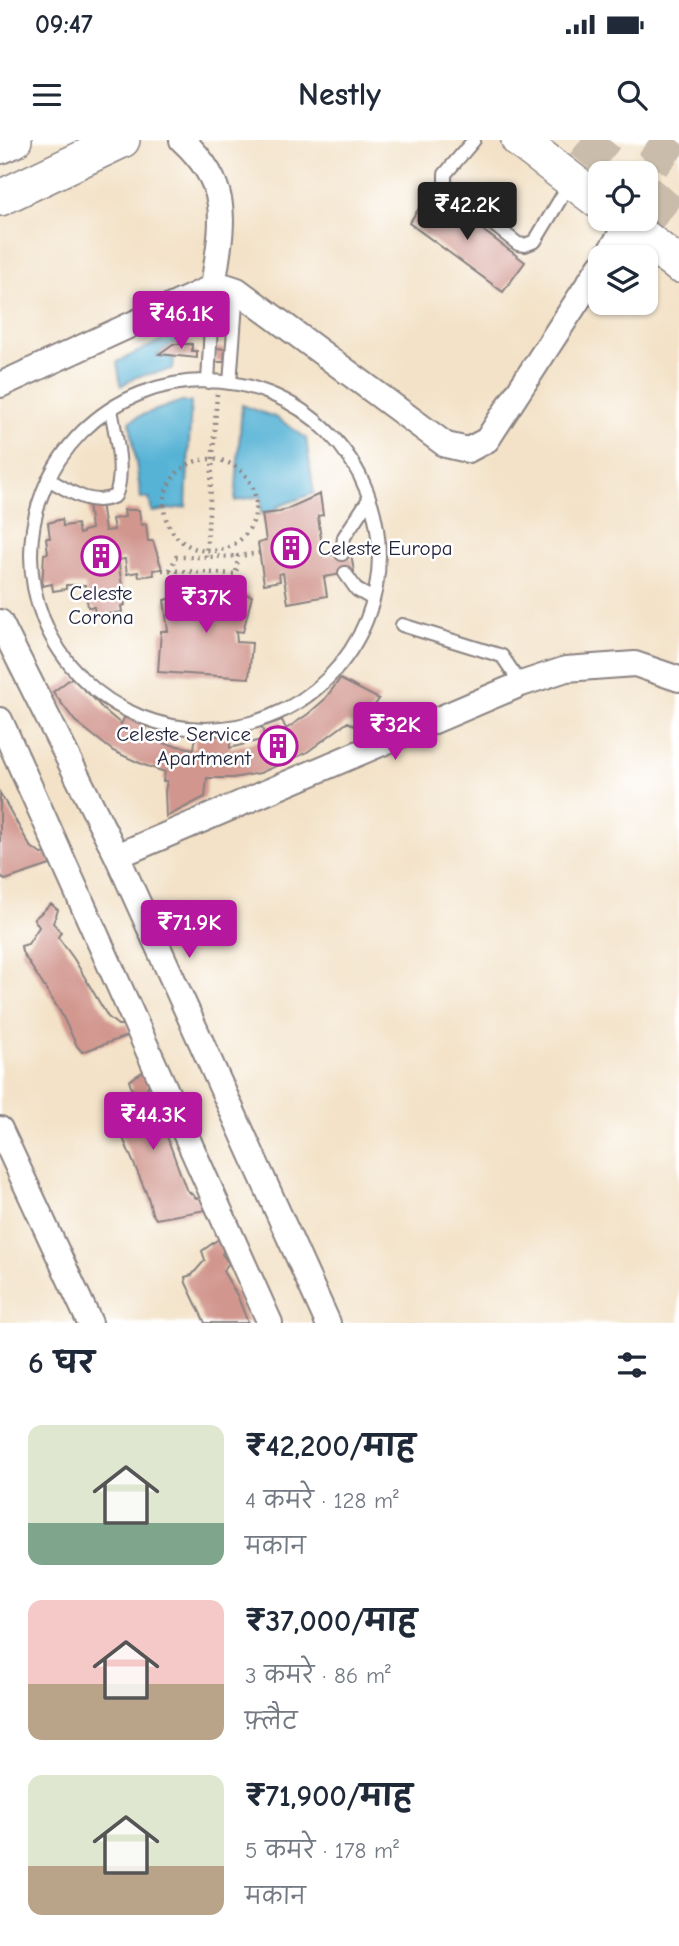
<!DOCTYPE html>
<html lang="hi">
<head>
<meta charset="utf-8">
<style>
	:root { --surface:#fff; --page:#f2f2f3; --text:#1f2937; --muted:#747a83; --accent:#b5179e }
	body { margin:0; font-family:"Comic Neue","Playpen Sans Deva",sans-serif; background:var(--page); color:var(--text); height:100vh; display:flex; flex-direction:column; font-size:26px; white-space:nowrap }
	* { box-sizing:border-box; margin:0 }
	p { font-size:23px; color:var(--muted) }
	.icon { flex:none; width:38px; height:38px; fill:none; stroke:currentColor; stroke-width:2; stroke-linecap:round; stroke-linejoin:round }
	.map { position:relative; height:1183px; overflow:hidden }
	.details { display:flex; flex-direction:column; background:var(--surface); flex:1 }
	.details>* { flex:none }
	.controls { position:absolute; left:588px; top:21px; display:grid; gap:14px }
	.controls a { display:grid; place-items:center; width:70px; height:70px; border-radius:14px; background:var(--surface); box-shadow:0 2px 5px #0004; font-size:35px }
	.price { position:absolute; translate:-50% -60px; padding:0 16px; border-radius:7px; background:var(--accent); color:#fff; font-size:23px; line-height:46px; filter:drop-shadow(0 2px 4px #0008) }
	.price::after { content:''; position:absolute; left:50%; top:42px; width:21px; height:16px; margin-left:-10px; background:inherit; clip-path:polygon(0 0,100% 0,50% 100%) }
	.price.active { background:#222; color:#fff }
	ul { padding:0; list-style:none }
	li { display:flex; align-items:center; gap:21px; height:175px; padding:0 28px }
	li span { display:grid; place-items:center; flex:none; width:196px; height:140px; border-radius:14px; color:#555 }
	li>.icon { margin-inline-start:auto }
	span .icon { width:84px; height:84px; fill:#fffc; stroke-width:1 }
	li b { font-size:30px }
	h2 { display:flex; justify-content:space-between; align-items:center; height:84px; padding:0 28px; font-size:30px }
	.status { display:flex; justify-content:space-between; align-items:center; height:49px; padding:0 35px; background:var(--surface); direction:ltr }
	.status svg { height:19px; fill:currentColor }
	header { display:flex; justify-content:space-between; align-items:center; height:91px; padding:0 28px; background:var(--surface); font-size:32px; font-weight:600 }
	.map>svg:first-child { display:block }
</style>
</head>
<body>
<div class="status"><b>09:47</b><svg viewBox="0 0 49 12"><path d="M0 12V9h3v3zM5 12V6h3v6zM10 12V3h3v9zM15 12V0h3v12zM26 1h20v11H26zM47 4h2v5h-2z"/></svg></div>
<header><svg class="icon" aria-label="menu" viewBox="0 0 24 24"><path d="M4 6h16M4 12h16M4 18h16"/></svg>Nestly<svg class="icon" aria-label="search" viewBox="0 0 24 24"><circle cx="10" cy="10" r="6"/><path d="M15 15l6 6"/></svg></header>
<div class="map">
<svg width="679" height="1183" viewBox="0 0 679 1183">
	<rect width="100%" height="100%" fill="#fff"/>
	<filter id="ink" filterUnits="userSpaceOnUse"><feTurbulence type="fractalNoise" baseFrequency=".0143" numOctaves="2"/><feDisplacementMap in="SourceGraphic" scale="14" xChannelSelector="R" yChannelSelector="G"/><feConvolveMatrix kernelMatrix="1 2 1 2 8 2 1 2 1" color-interpolation-filters="sRGB"/></filter>
	<filter id="wash" filterUnits="userSpaceOnUse"><feTurbulence type="fractalNoise" baseFrequency=".00686" numOctaves="4" result="noise"/><feDisplacementMap in="SourceGraphic" scale="28" xChannelSelector="R" yChannelSelector="G"/><feGaussianBlur stdDeviation="1.57" result="paint"/><feColorMatrix in="noise" values="0 0 0 0 0 0 0 0 0 0 0 0 0 0 0 0 0 1.4 0 .05"/><feComposite in="paint" operator="in"/></filter>
	<g filter="url(#wash)">
		<rect width="100%" height="100%" fill="#f3e2c7"/>
		<!-- water -->
		<path fill="#57b3d5" stroke="#3c6a88" stroke-width="2" d="M166,198h20v5h-13l-16,12 17,3 -1,11 -37,8 -15,9 -4,-24z
			M179,262h12l-5,105 -34,5 -3,-14h-8l-11,-77 12,-6z
			M242,265l35,13 29,20 8,55 -37,14v3l-16,4v-18l-26,5z"/>
		<g id="blocks">
			<!-- building -->
			<path fill="#d1968e" d="M431,51l94,71 -22,30 -94,-69z
				M173,204h19v7h5v7l-38,-4z
				M216,208l9,1 -1,13h-8z
				M320,354l3,21 -5,1 5,40 28,-3 3,19 -30,5 3,19 -39,7 -5,-30 -4,1 1,7 -16,3 -6,-41 8,-2 -4,-27 18,-2z
				M101,362l4,29 9,-1 -2,-11 13,-2 -1,-7h15l2,15 5,-1 2,17h5l9,28 -9,1 1,5 -15,2 -1,-5 -11,2 -2,-15 -7,1 7,45 -4,1 1,6 -27,4 -1,-9h-6l-3,-22h-19v4l-13,2 -1,-7 -10,2 2,-32 4,-1 -2,-15h4l-2,-15 14,-4 1,7 14,-2 2,10 4,-1v-2l8,-2 -3,-26z
				M207,451l31,1 14,4 -9,36 -7,-1 1,11 15,1 -3,35 -91,-6 3,-41h7l-4,-31z
				M74,536l28,32 19,16 7,-13 19,12 -5,12 25,9 27,5 2,-15 34,3v11l35,-9 -3,-12 20,-7 4,9 22,-15 16,-14 16,-21 39,20 -20,30 -11,-7 -42,31 -46,20 -27,5h-26l-2,19 -39,20 -1,-26 2,-10h-4l2,-9 -21,-7 -31,-14 -38,-30 -22,-29z
				M0,653l30,53 11,8 10,-1 2,11 -48,16 -5,-5z
				M51,764l7,6 -5,13 8,9 -3,5 16,22 34,58 10,8h10l2,10 -48,17 -5,-6 -16,-33 -39,-61 -1,-6 7,-2 11,-17 -5,-8z
				M148,928l6,8 -7,11 7,10 -4,5 13,24 23,63 10,9 10,1v11l-50,9 -4,-6 -4,-16 -36,-85v-6l7,-2 13,-15 -3,-8z
				M220,1098l6,7 -4,9 7,9 -6,8 14,24 11,28h-43l-19,-40 -1,-6 7,-2 13,-15 -3,-9z"/>
		</g>
	</g>
	<g filter="url(#ink)">
		<use href="#blocks" fill-opacity="0" stroke="#8a8281" stroke-width="2"/>
		<g fill="none" stroke-linecap="round" stroke-linejoin="round">
			<!-- secondary-tunnel -->
			<path stroke="#c9bcab" stroke-width="35" stroke-dasharray="35 18" stroke-linecap="butt" d="M581,0l41,33
				M649,0l30,24
				M646,52l33,27"/>
			<!-- service casing -->
			<g stroke="#8a8281" stroke-width="16">
				<path id="service" d="M474,0l-29,34v12l73,58 7,1 10,-4 35,-58
					M31 415a174 174 0 1 1 348 0a174 174 0 1 1-348 0Z
					M208,242l5,-95
					M230,243l7,-93
					M48,339c20,11 43,29 67,17 11,-23 0,-62 -4,-87
					M342,414l2,-17 25,-38
					M345,433l12,17 16,9
					M402,485l100,31 19,28"/>
			</g>
			<!-- minor casing -->
			<g stroke="#8a8281" stroke-width="28">
				<path id="minor" d="M182,0c52,48 40,84 31,147
					M606,117l22,-33
					M0,245l213,-98 12,-1 12,4 209,155 22,5 19,-10 113,-174
					M0,482l117,234 211,467
					M0,580l270,603
					M117,716l404,-172 45,-15 69,-5 44,15
					M0,989l90,194"/>
			</g>
			<!-- secondary casing -->
			<g stroke="#8a8281" stroke-width="38">
				<path id="secondary" d="M519,0l81,62
					M0,6l14,-6
					M0,58l122,-58
					M621,79l58,46"/>
			</g>
			<!-- path -->
			<path stroke="#8a8281" stroke-width="4.5" stroke-dasharray="2 5" stroke-linecap="butt" d="M217,254l-11,163 32,-1
				M164 365a46 46 0 1 1 92 0a46 46 0 1 1-92 0Z
				M162,430l74,4 2,-18 22,-3
				M170,430l6,-13h30"/>
			<!-- service -->
			<use href="#service" stroke="#fff" stroke-width="12"/>
			<!-- minor -->
			<use href="#minor" stroke="#fff" stroke-width="24"/>
			<!-- secondary -->
			<use href="#secondary" stroke="#fff" stroke-width="35"/>
		</g>
	</g>
	<!-- icons -->
	<defs>
		<g id="building-ring" transform="scale(2.0125)"><circle r="9.5" fill="#fff" stroke="#b5179e" stroke-width="1.5"/><path d="M-4-6H4V6H1V3H-1V6H-4ZM-2.5-4.3h1.7v1.8h-1.7ZM.8-4.3h1.7v1.8H.8ZM-2.5-1h1.7V.8h-1.7ZM.8-1h1.7V.8H.8Z" fill="#b5179e"/></g>
	</defs>
	<g fill-rule="evenodd">
		<use href="#building-ring" x="291" y="408"/>
		<use href="#building-ring" x="101" y="416"/>
		<use href="#building-ring" x="278" y="606"/>
	</g>
	<g text-anchor="middle" stroke-width="5" stroke-linejoin="round" paint-order="stroke">
		<!-- poi labels -->
		<g font-size="21" fill="#22223b" stroke="#fff" text-anchor="start">
			<text x="318" y="415">Celeste Europa</text>
			<text x="101" y="460" text-anchor="middle">Celeste<tspan x="101" dy="24">Corona</tspan></text>
			<text x="251" y="601" text-anchor="end">Celeste Service<tspan x="251" dy="24">Apartment</tspan></text>
		</g>
	</g>
</svg>
<div class="controls">
<a><svg class="icon" aria-label="locate" viewBox="0 0 24 24"><circle cx="12" cy="12" r="6"/><path d="M12 2v4M12 18v4M2 12h4M18 12h4"/></svg></a>
<a><svg class="icon" aria-label="layers" viewBox="0 0 24 24"><path d="M12 4l9 5-9 5-9-5zM3 14l9 5 9-5"/></svg></a>
</div>
<b class="price active" style="left:467px;top:102px">₹42.2K</b>
<b class="price" style="left:181px;top:211px">₹46.1K</b>
<b class="price" style="left:206px;top:495px">₹37K</b>
<b class="price" style="left:395px;top:622px">₹32K</b>
<b class="price" style="left:189px;top:820px">₹71.9K</b>
<b class="price" style="left:153px;top:1012px">₹44.3K</b>
</div>
<section class="details">
<h2>6 घर<svg class="icon" aria-label="filters" viewBox="0 0 24 24"><path d="M4 7h16M4 17h16"/><circle cx="9" cy="7" r="2"/><circle cx="15" cy="17" r="2"/></svg></h2>
<ul>
<li><span style="background:linear-gradient(#dfe7d0 70%,#7fa58c 0)"><svg class="icon" aria-label="home" viewBox="0 0 24 24"><path d="M3 11l9-7 9 7M6 9v11h12V9"/></svg></span><div><b>₹42,200/माह</b><p>4 कमरे · 128 m²</p><p>मकान</p></div></li>
<li><span style="background:linear-gradient(#f6c9c9 60%,#b9a48a 0)"><svg class="icon" aria-label="home" viewBox="0 0 24 24"><path d="M3 11l9-7 9 7M6 9v11h12V9"/></svg></span><div><b>₹37,000/माह</b><p>3 कमरे · 86 m²</p><p>फ़्लैट</p></div></li>
<li><span style="background:linear-gradient(#dfe7d0 65%,#b9a48a 0)"><svg class="icon" aria-label="home" viewBox="0 0 24 24"><path d="M3 11l9-7 9 7M6 9v11h12V9"/></svg></span><div><b>₹71,900/माह</b><p>5 कमरे · 178 m²</p><p>मकान</p></div></li>
</ul>
</section>
</body>
</html>
